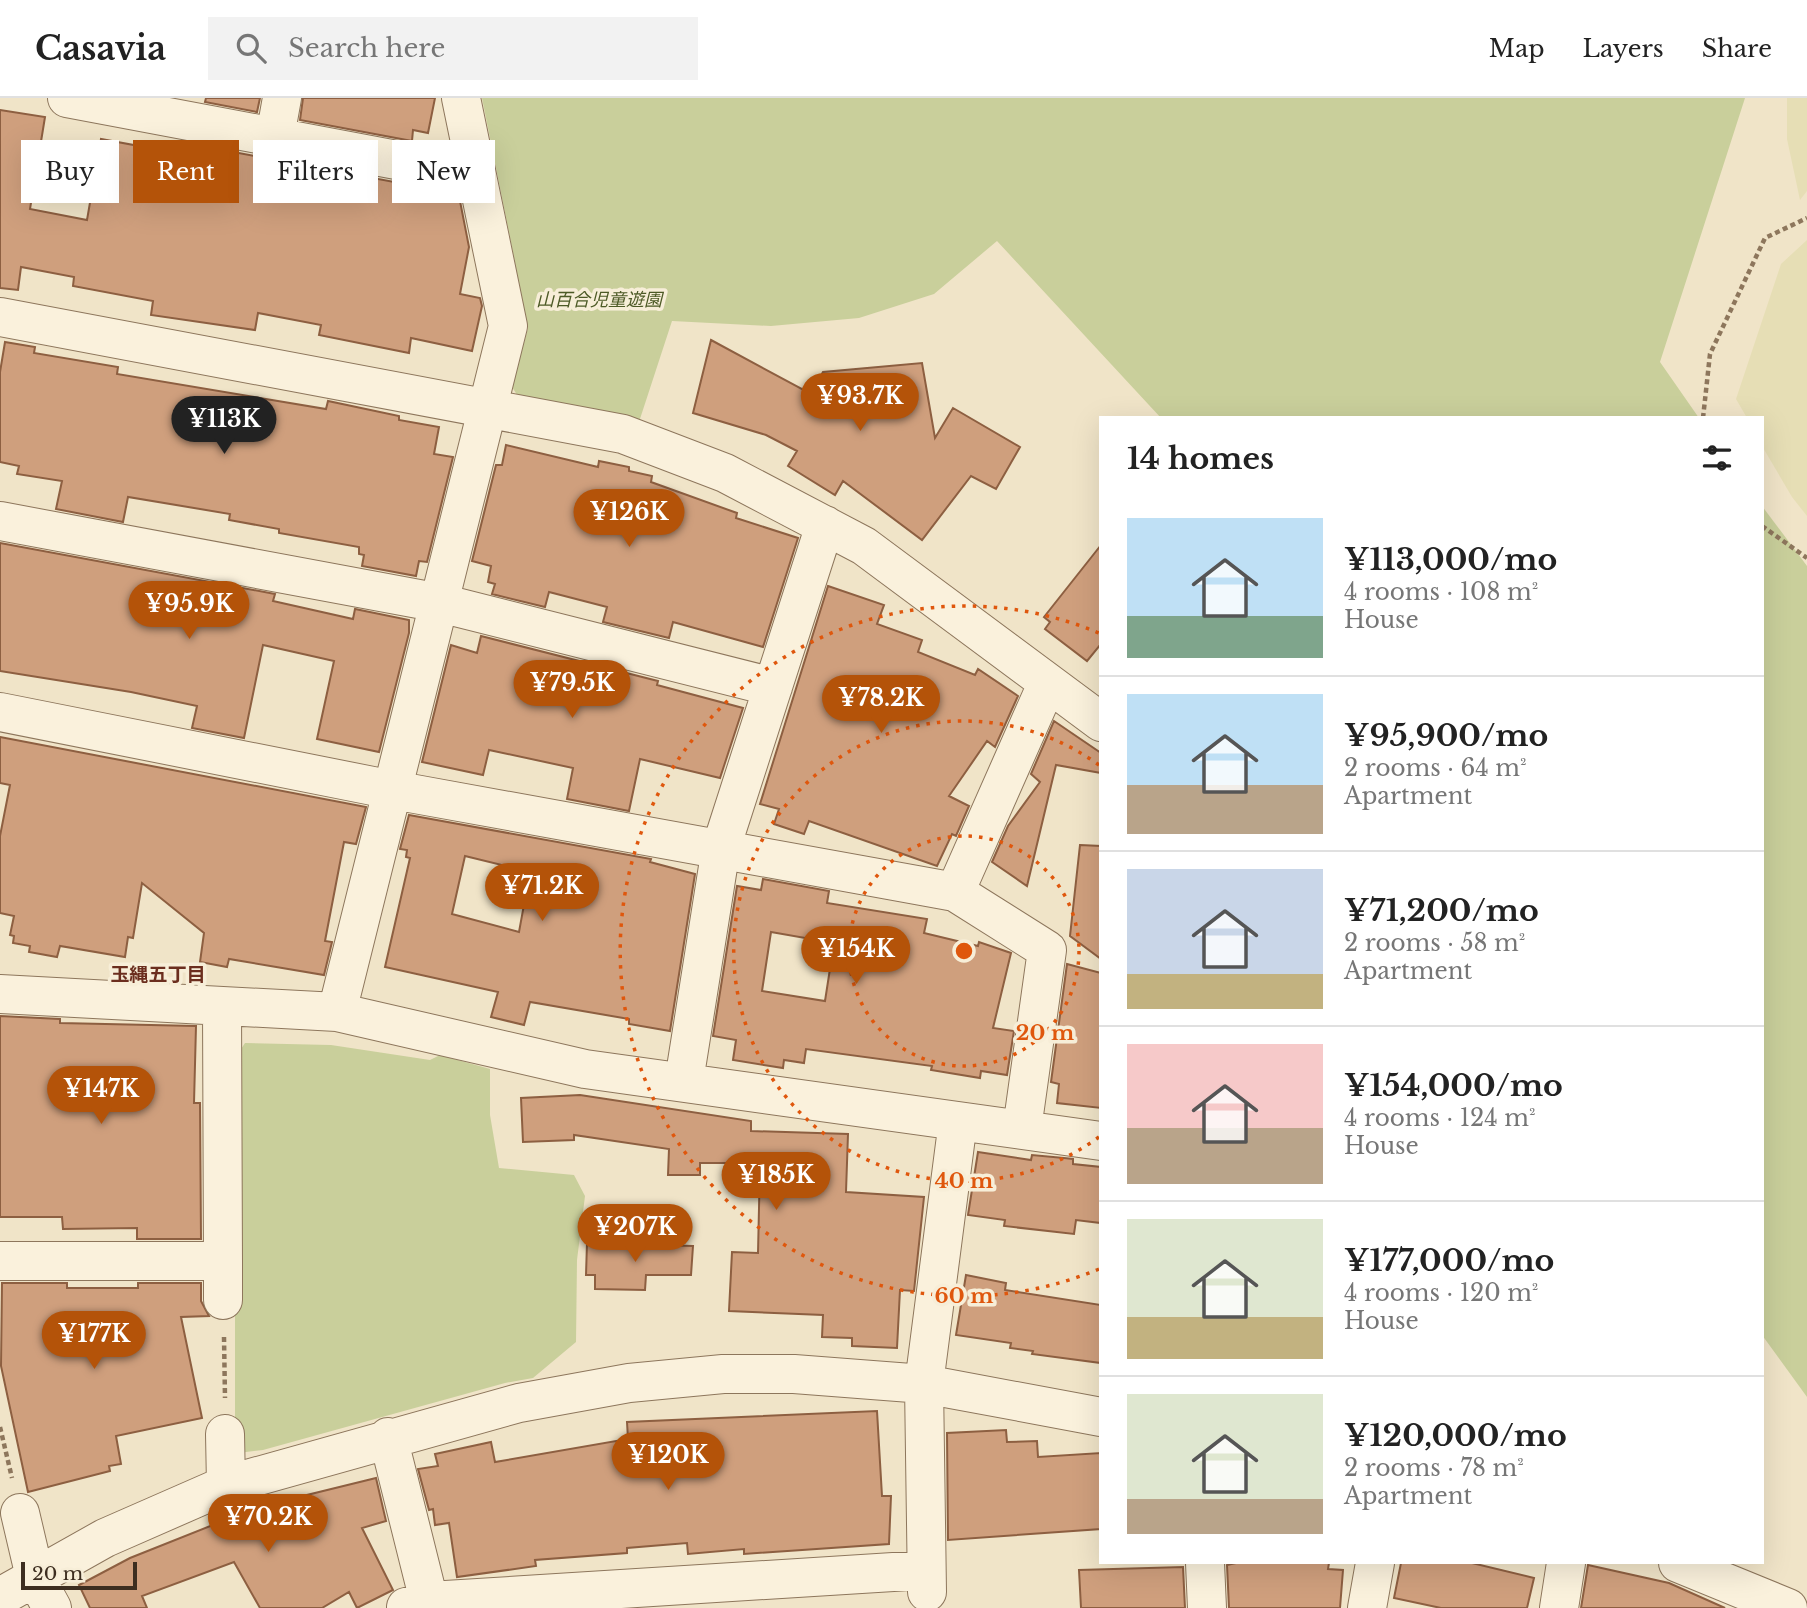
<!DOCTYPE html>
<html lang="en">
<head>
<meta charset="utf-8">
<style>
	:root { --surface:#fff; --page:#f2f2f2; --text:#222; --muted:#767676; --line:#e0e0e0; --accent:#b45309 }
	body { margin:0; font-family:"Libre Baskerville","Noto Sans JP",serif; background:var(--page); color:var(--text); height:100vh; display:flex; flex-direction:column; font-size:26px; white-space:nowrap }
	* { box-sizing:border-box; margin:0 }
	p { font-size:23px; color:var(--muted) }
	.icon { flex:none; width:38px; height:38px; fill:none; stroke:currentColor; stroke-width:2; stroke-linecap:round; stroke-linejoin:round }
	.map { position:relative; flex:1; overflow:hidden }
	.details { position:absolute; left:1099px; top:318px; width:665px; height:1148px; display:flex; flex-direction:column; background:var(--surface); border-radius:0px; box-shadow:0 7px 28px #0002 }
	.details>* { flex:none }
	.banner { position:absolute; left:21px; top:42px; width:665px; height:63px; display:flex; gap:14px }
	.scale { position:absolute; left:21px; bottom:18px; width:116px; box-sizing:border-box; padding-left:7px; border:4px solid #3d2e20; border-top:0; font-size:19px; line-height:24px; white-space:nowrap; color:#3d2e20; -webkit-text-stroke:5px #f7eed8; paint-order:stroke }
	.price { position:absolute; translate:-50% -60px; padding:0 16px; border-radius:24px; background:var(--accent); color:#fff; font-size:23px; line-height:46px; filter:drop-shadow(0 2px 4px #0008) }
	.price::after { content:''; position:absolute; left:50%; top:42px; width:21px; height:16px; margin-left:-10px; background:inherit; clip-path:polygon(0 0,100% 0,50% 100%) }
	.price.active { background:#222; color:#fff }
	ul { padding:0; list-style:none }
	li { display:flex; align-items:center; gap:21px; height:175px; padding:0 28px }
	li+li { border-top:2px solid var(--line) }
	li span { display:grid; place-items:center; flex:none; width:196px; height:140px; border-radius:0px; color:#555 }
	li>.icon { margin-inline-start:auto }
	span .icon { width:84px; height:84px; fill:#fffc; stroke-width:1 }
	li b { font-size:30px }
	h2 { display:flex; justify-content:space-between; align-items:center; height:84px; padding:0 28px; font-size:30px }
	.chip { padding:0 24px; border-radius:0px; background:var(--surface); box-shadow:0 7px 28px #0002; font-size:24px; line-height:63px }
	.chip.active { background:var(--accent); color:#fff }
	header { display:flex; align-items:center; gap:42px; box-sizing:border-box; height:98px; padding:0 35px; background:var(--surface); border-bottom:2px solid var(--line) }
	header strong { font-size:33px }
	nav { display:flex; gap:38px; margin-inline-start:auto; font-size:24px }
	.search { width:490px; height:63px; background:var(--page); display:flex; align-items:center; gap:18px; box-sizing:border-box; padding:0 24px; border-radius:0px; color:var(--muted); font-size:26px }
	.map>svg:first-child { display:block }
</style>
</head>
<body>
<header>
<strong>Casavia</strong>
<div class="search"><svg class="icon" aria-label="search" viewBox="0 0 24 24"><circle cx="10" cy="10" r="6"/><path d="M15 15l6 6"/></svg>Search here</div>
<nav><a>Map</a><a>Layers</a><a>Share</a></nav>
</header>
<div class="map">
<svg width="1807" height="1510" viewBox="0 0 1807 1510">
	<rect width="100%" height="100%" fill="#f0e4c8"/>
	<!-- farmland -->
	<path fill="#e6deb5" d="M1787,0h20v93l-7,9 -13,-61z
		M1807,142v276l-15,-19 -30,-51v-28h-15l-11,-19 45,-135z"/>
	<!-- green -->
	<path fill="#c9cf9b" d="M482,0h1263l-85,264 39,56h-538l-164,-177 -63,53 -75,24 -88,8 -99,-5 -34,104 -117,-24 -9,-14 16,-59z
		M1762,408l45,60v831l-45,-62z
		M245,945l86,2 99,15 10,-5 50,14v46l9,53 75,7 11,21 -8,64 -1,82 -43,36 -28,5 -242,67 -25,3 -3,-16v-379z"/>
	<!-- building -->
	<path fill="#cf9f7d" stroke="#8d5f41" stroke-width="2" fill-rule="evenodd" d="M206,0h54l-3,14 -52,-10z
		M303,0h132l-7,35 -15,-3 -1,11 -112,-21z
		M0,12l45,7 -15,92 57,11 14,-81 87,16 1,-5 6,1 1,-6 209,39 -1,7 56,10 9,46 -9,47 20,4 2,8 -10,45 -61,-13 -2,15 -90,-18 2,-10 -63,-12 -3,17 -104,-15 2,-14 -80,-15 1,-9 -53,-10 -3,23 -18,-2z
		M711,242l100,54 12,-22 99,-9 13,75 18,-30 67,39 -24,42 -25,-13 -49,64 -79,-59 -8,14 -47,-29 9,-15 -31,-16 -73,-22z
		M5,244l30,5 -1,6 84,14 -1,7 209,35 2,-8 71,15v4l40,7 -5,27 19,3 -26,105 -8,-1 -3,15 -54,-10 2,-11 -5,-1v-7l-80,-14v-4l-50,-9 1,-6 -102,-17 -5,25 -67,-13 6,-28 -45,-7 2,-8 -19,-4v-90z
		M506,347l92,22 1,-6 30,6v4l23,5 -1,6 86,31 -1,5 62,20 -35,109 -90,-25 -4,16 -66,-16 4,-15 -58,-15 -4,15 -53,-13 3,-10 -7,-2 3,-16 -19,-5 24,-96h6z
		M0,445l275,51 -2,7 80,18 2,-10 54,11v13l-30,119 -62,-13 17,-78 -71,-16 -19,93 -52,-10 5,-22 -66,-14 -131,-21z
		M1101,447v99l-14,17 -42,-32 5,-7 -6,-5z
		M828,488l56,19 -7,19 45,16 -4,12 57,23 3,-6 40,27 -23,51 -8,-6 -38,55 20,10 -13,30 -4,-2 -15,32 -128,-45 -5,13 -30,-10 5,-15 -19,-5z
		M481,538l177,45 -1,4 86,23 -23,70 -80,-19 -11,52 -62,-12 6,-31 -84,-18 -6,25 -61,-13 29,-117 26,8z
		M1054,623l47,32v20l-45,-8 -29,121 -35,-24 16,-36 32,-44 -9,-8z
		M0,639l366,70 -10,37 -12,-2 -19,99 7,1 -8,33 -95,-16 -2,8 -27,-5 4,-29 -62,-50 -9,55 -5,-1 -3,20 -65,-11 -3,11 -28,-5 1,-6 -17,-3 1,-7 -4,-1 4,-19 -14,-3v-77l10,-51 -10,-2z
		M409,717l242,44 -1,3 45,12 -25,157 -41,-7v-5l-99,-17 -6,23 -33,-8 7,-25 -113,-25 25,-109 -4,-1 1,-7 -7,-1zM465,758l65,16 -11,60 -67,-18z
		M1080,747l21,1v113l-31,-23z
		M763,781l66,12 -2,12 100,16 -3,14 54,13 1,-4 32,11 -18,75 21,3 -7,44 -26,-4 -1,7 -49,-8 1,-4 -126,-17 -2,14 -20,-3 -1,8 -50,-8 3,-20 -23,-4 24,-150 24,4zM771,834l63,11 -9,58 -63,-10z
		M1067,866l34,9v135l-44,-5 2,-19 -8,-2z
		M0,918l60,3v4l136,3 -2,77h6l1,136h-64v-11l-74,1 -1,-12h-62z
		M580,997l171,26v10l97,3 -2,58 78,5 -10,94 -14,-1 -3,58 -45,-2v-8l-30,-1 1,-22 -94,-4 3,-59 26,1 2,-90h-60v12h-32l1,-26 -95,-14v5l-51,2 -2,-44z
		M978,1054l53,8 1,-5 32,3 9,1v5l28,3v56l-25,-3 -2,14 -70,-8 1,-6 -37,-5z
		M587,1145l106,3 -2,29h-45l-1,15 -50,-1v-14h-9z
		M966,1177l40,8 -1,7 96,15v58l-69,-9 1,-3 -23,-3 1,-5 -55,-8z
		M2,1185h65v5h71v-5h63v18l8,15 -28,1 21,101 -86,18 5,28 -12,2 1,5 -82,21 -27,-126z
		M877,1313l5,85h9l-2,48 -145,10v-5l-56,5 -1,-11 -60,5v5l-92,7 1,6 -79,11 -8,-54 -14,2 -2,-16 -4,1 -11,-41 20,-3 -3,-12 56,-12 4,20 133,-23 -1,-17z
		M1006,1332l1,12 30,-1 1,16 63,-4v76l-153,11 -1,-107z
		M376,1380l10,43 -24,7 31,62 -36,18 -8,-16 -27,16h-62l-26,-46 -92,34 5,12h-57l-11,-23 51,-27 128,-51z
		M1236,1465h93l-1,6 15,1 -3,38h-111l-2,-43z
		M1401,1465h71l62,15 -7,30h-86l-47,-10z
		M1588,1467l81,18 56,25h-144z
		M1183,1469l2,41h-104l-2,-38z"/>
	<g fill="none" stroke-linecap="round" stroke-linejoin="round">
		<!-- minor casing -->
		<g stroke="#8d765c" stroke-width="40">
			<path id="minor" d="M67,0l409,77
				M275,39l7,-39
				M0,219l623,117 102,39 139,73 237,176
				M0,423l440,82 333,84
				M0,614l393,78 562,102 92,58 -25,179
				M955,794l92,-208
				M0,896l337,18 248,57 516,72
				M337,914l171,-686 -47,-228
				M684,983l37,-233 104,-323
				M0,1163h223l-1,-253
				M223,1163v39
				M225,1336l1,51
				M388,1339l41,164 -23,6
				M20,1415l15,64 17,31
				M1205,1465l2,45
				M1678,1465l110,45
				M927,1494l-3,-208 34,-263
				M0,1499l105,-59 121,-53 293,-82 110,-20 94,-9h71l130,10 177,33
				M433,1510l-4,-7 496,-31
				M1367,1510l8,-45
				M1559,1510l7,-45"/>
		</g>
		<!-- path -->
		<path stroke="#8d765c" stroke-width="4.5" stroke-dasharray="5 3.5" stroke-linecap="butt" d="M1703,320l7,-64 55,-116 42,-20
			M1762,428l45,32
			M224,1239l1,61
			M0,1329l12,51"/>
		<!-- minor -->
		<use href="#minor" stroke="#faf1dc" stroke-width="38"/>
	</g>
	<!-- distance rings -->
	<g fill="none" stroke="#df570d" stroke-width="3.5" stroke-dasharray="3.5 7">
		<circle cx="964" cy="853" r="115"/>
		<path d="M1099 1039A230 230 0 1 1 1099 667"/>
		<path d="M1099 1171A345 345 0 1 1 1099 535"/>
	</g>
	<g text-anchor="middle" stroke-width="7" stroke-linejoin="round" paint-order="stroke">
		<!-- park labels -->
		<g font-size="18" font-style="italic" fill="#4d5a26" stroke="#f7eed8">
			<text x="599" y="208">山百合児童遊園</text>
		</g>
		<!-- neighbourhood labels -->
		<g font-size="19" font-weight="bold" fill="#6b2e1e" stroke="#f7eed8">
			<text x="158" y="883">玉縄五丁目</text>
		</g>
	</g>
	<circle cx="964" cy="853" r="10" fill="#df570d" stroke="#f7eed8" stroke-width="3.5"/>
	<g font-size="21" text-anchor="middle" font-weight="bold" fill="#df570d" stroke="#f7eed8" stroke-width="7" stroke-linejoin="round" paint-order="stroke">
		<text x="1045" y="942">20 m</text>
		<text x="964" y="1090">40 m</text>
		<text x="964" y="1205">60 m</text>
	</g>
</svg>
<div class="scale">20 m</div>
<b class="price" style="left:860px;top:335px">¥93.7K</b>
<b class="price active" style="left:224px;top:358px">¥113K</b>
<b class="price" style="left:629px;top:451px">¥126K</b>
<b class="price" style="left:189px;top:543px">¥95.9K</b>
<b class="price" style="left:572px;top:622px">¥79.5K</b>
<b class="price" style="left:881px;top:637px">¥78.2K</b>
<b class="price" style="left:542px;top:825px">¥71.2K</b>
<b class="price" style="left:856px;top:888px">¥154K</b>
<b class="price" style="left:101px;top:1028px">¥147K</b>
<b class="price" style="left:776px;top:1114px">¥185K</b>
<b class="price" style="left:635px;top:1166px">¥207K</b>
<b class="price" style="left:94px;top:1273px">¥177K</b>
<b class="price" style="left:668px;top:1394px">¥120K</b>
<b class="price" style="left:268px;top:1456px">¥70.2K</b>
<div class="banner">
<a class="chip">Buy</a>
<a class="chip active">Rent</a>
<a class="chip">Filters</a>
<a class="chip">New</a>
</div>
<section class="details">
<h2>14 homes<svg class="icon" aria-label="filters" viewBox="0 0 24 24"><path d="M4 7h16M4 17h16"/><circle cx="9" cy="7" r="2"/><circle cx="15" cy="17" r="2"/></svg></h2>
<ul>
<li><span style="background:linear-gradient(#bfe0f5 70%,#7fa58c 0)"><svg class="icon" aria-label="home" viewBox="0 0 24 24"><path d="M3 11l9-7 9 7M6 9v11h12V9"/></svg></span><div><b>¥113,000/mo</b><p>4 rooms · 108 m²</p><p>House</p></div></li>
<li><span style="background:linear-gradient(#bfe0f5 65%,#b9a48a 0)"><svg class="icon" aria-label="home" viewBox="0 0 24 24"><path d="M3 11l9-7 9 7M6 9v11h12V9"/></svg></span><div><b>¥95,900/mo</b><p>2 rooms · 64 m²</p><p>Apartment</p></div></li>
<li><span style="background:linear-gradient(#c9d6e8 75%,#c2b280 0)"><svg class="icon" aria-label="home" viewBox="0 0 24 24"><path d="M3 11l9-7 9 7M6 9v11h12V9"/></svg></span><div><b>¥71,200/mo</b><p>2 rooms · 58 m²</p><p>Apartment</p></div></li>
<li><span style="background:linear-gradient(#f6c9c9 60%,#b9a48a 0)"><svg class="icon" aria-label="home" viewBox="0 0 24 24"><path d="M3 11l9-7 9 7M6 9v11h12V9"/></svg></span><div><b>¥154,000/mo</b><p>4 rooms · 124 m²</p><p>House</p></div></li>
<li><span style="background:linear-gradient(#dfe7d0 70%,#c2b280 0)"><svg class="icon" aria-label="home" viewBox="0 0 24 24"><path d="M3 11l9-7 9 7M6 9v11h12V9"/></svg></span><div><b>¥177,000/mo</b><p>4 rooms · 120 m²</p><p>House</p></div></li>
<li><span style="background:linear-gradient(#dfe7d0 75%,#b9a48a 0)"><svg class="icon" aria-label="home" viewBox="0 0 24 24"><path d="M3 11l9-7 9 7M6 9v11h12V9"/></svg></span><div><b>¥120,000/mo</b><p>2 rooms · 78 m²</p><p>Apartment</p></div></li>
</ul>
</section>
</div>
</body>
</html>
